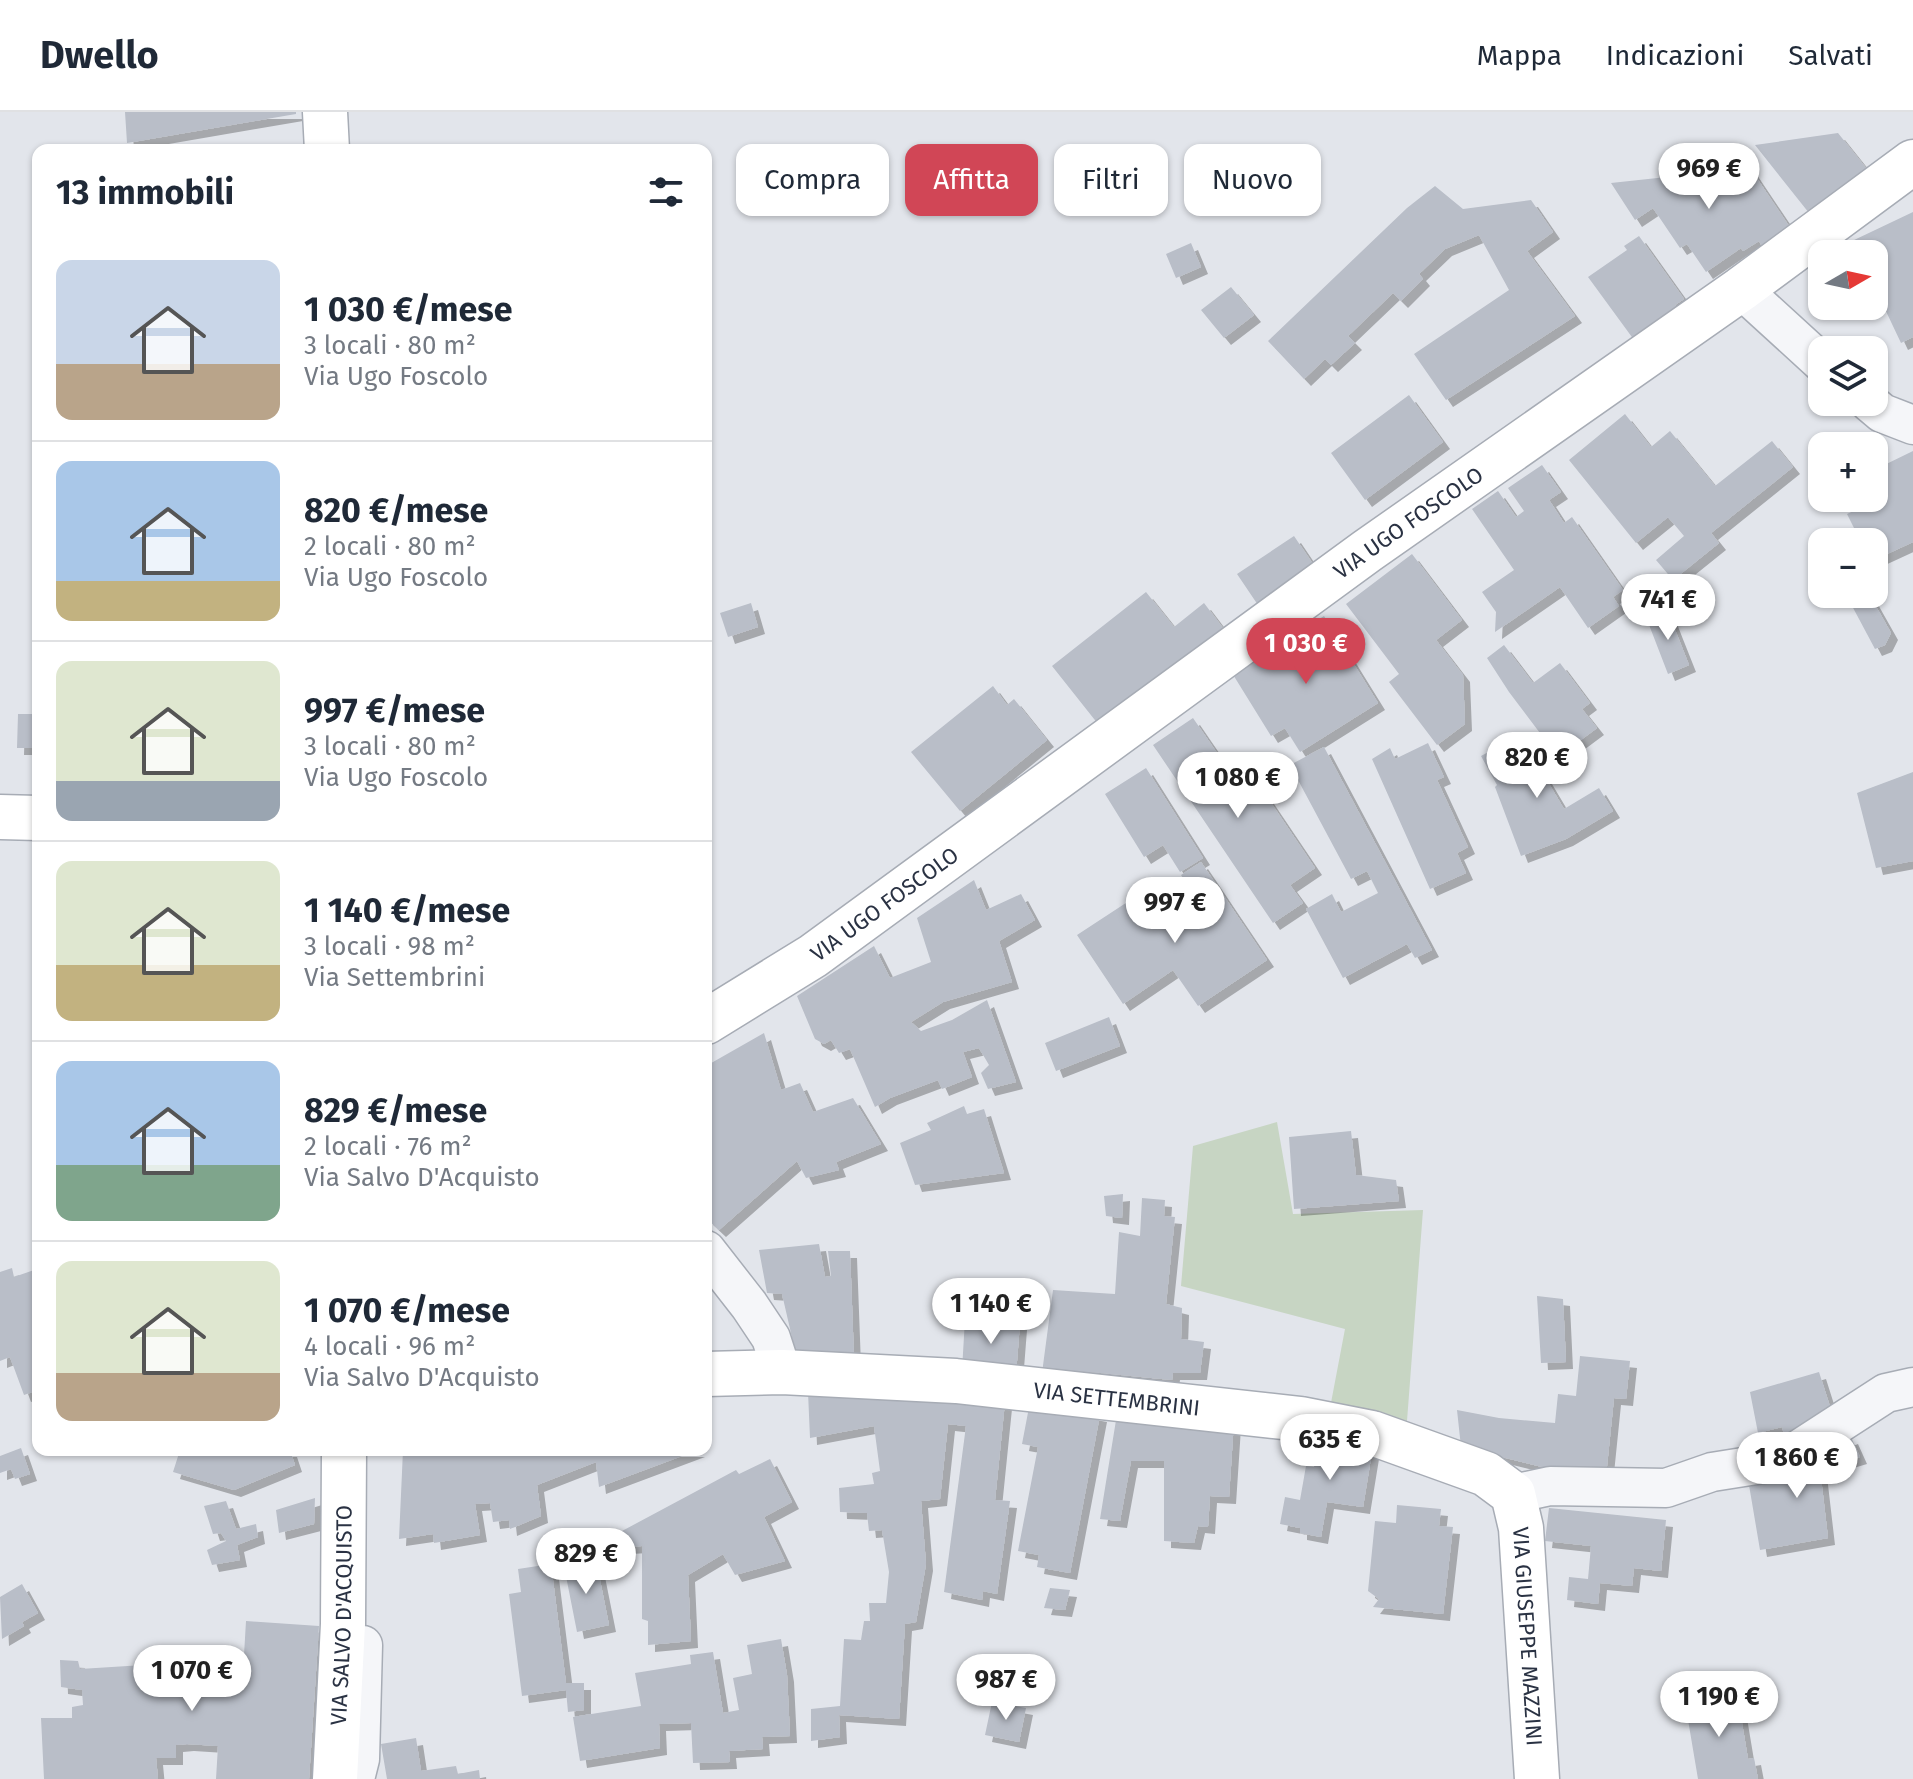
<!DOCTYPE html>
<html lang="it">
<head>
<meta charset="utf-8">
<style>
	:root { --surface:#fff; --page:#f2f2f3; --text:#1f2937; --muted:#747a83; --line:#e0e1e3; --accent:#d14656 }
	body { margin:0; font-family:"Fira Sans",sans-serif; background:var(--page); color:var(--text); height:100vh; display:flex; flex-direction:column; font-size:30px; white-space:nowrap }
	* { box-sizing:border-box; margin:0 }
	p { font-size:26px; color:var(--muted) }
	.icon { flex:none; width:44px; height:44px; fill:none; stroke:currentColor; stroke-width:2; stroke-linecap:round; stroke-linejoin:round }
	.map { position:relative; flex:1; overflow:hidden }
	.sheet { position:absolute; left:32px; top:32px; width:680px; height:1312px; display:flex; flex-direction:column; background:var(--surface); border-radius:16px; box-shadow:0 2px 6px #0004 }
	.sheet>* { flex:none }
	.banner { position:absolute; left:736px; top:32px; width:760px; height:72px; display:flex; gap:16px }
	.needle { width:52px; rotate:81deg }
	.buttons { position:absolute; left:1808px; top:128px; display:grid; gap:16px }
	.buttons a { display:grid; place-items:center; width:80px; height:80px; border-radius:16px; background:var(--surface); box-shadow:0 2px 6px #0004; font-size:40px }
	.price { position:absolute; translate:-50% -68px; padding:0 18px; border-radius:28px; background:#fff; color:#222; font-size:26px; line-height:52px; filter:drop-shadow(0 2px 4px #0008) }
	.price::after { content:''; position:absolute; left:50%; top:48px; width:24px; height:18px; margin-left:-12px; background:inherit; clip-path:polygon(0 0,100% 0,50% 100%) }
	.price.selected { background:var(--accent); color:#fff }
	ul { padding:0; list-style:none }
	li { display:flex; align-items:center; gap:24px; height:200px; padding:0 24px }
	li+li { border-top:2px solid var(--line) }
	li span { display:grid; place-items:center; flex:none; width:224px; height:160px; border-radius:16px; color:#555 }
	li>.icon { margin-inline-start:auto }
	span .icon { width:96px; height:96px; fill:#fffc; stroke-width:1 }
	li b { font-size:34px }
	h2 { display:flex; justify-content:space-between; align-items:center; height:96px; padding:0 24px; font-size:34px }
	.pill { padding:0 28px; border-radius:16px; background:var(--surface); box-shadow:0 2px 6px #0004; font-size:28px; line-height:72px }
	.pill.selected { background:var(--accent); color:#fff }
	header { display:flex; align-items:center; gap:48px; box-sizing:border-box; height:112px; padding:0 40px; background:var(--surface); border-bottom:2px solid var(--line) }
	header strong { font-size:38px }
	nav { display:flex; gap:44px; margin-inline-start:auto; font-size:28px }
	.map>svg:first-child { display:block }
</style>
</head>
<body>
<header>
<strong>Dwello</strong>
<nav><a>Mappa</a><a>Indicazioni</a><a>Salvati</a></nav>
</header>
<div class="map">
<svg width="1913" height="1667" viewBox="0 0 1913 1667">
	<defs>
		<filter id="shadow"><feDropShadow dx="7" dy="7" stdDeviation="0" flood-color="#0004"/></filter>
	</defs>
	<rect width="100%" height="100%" fill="#e2e5eb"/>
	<!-- green -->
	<path fill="#c7d5c3" d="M1277,1010l16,92 130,-4 -16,211 -77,-13 15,-79 -164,-43 12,-140z"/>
	<!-- building -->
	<path fill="#b9bec8" filter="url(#shadow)" d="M125,0h171v2l-169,29z
		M1838,21l32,40 -57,45 -58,-73z
		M1750,56l41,61 -28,19 -4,-7 -16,10 -2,-3 -35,24 -19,-28 -7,4 -27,-40 -18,12 -24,-37z
		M1435,74l28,23 68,-9 22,32 -26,19 48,65 -129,84 -32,-46 95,-64 -30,-55 -34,14 -26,25 4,5 -22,22 -8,-8 -45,43 7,7 -24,22 -6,-6 -21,20 -36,-38 139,-133z
		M1913,100v125l-12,6 -27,-57v-32h-15l-7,-13z
		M1639,124l45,63 -9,6 5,7 -43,32 -49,-67 39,-27 -3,-4z
		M1191,131l10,24 -25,11 -10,-24z
		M1231,175l23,28 -30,23 -23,-28z
		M1409,283l34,47 -78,58 -34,-47z
		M1625,302l26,33 19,-16 45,55 57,-45 21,26 -82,66 8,10 -46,37 -17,-20 28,-24 -16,-19 -32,26 -67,-83z
		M1913,339v91l-39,18v-18h-13l-14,-28 15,-7 -4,-9h16v-28z
		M1542,353l19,27 -12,8 15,23 8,-6 51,73 -10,7 6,9 -31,22 -28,-41 -65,45 1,-20 -14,-20 32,-22 -42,-61 26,-18 18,26 8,-6 -16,-23z
		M1294,424l23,34 -57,38 -23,-34z
		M1412,442l50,66 -26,20 27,35 2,49 -28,21 -48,-63 10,-8 -53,-70z
		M1146,480l28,35 30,-24 22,29 -124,97 -50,-63z
		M1869,482l22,39 -6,12 -10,4 -24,-45z
		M751,491l7,24 -30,10 -8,-24z
		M1668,500l21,53 -21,9 -22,-57z
		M1324,504l54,87 -78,49 -15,-24 -14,8 -39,-63z
		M1504,533l29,38 27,-20 30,40 -8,6 15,19 -39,29 -49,-65 -22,-34z
		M993,574l14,19 7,-6 33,41 -87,71 -49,-59z
		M18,602h20v34h-21z
		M1193,606l50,73 14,-9 58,86 -25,17 13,18 -30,20 -120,-178z
		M1520,623l44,74 35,-21 14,23 -47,28 -45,17 -26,-69 2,-2 -16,-29z
		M1428,631l16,34 -7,3 31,67 -11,6 9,20 -36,16 -58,-130 18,-11 5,11z
		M1324,635l108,203 -17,8 -8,-14 -64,34 -37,-69 26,-15 9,18 37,-19 -11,-22 -16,8 -61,-114z
		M1146,656l57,90 -23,14 -17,-27 -19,12 -39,-63z
		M1913,660v89l-37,7 -19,-75z
		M1201,750l66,98 -69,46 -25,-36 -50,34 -46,-69 58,-38 23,33 41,-28 -18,-27z
		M974,768l12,30 35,-16 14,26 -36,21 13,41 -69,20 -32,20 10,9 31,-11 35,-20 29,82 -28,7 -7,-16 8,-8 -10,-17 -16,4 9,25 -30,12 -4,-9 -48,18 -15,9 -25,-58 -11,4 -8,-13 -7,4 -9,-5 -18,-43 77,-50 16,32 41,-16 -14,-44z
		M1109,905l11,29 -64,25 -11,-28z
		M764,921l17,57 19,-7 13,29 40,-14 28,46 -45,18 3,8 -33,8 -9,-17 -78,69 -13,-12v-152z
		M964,994l3,8 17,-5 20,64 -89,12 -15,-42 31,-13 -4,-7z
		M1351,1019l5,44 40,5 3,21 -105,8 -5,-72z
		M1123,1082l-1,24 -16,-2 -2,-20z
		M1142,1086l23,2 -1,16 11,1 -9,87 16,4 -1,31 23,3 -4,31h-27l-1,7 -82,-8 -48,1 11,-83 62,4 4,-62 21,4z
		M819,1132l6,33 6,-1 -3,-25h22l4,107 -58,-3 -14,-61 -15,-1 -8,-43z
		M12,1156l2,9 20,-7 4,11v109l-14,5 -14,-38 -10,4v-89z
		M1537,1184l26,3 3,63 -25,1z
		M965,1207l55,4 -4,51 -54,-4z
		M1580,1244l50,5 -4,38 -12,-1 -8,78 -56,-7 -89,-22 -4,-37 42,8 56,5 3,-29 18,2z
		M1819,1260l13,41 -47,25 -3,-11 -24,6 -8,-41z
		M808,1280l197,10 -10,98 15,1 -13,93 -14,-3 -1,9 -38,-8 22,-166 -18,-2 -8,75 -19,2 5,63 -10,58 -11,2 -6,95 -60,-4 1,22 -29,4v-32l29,-3 4,-67 17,1 3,-19h6l-1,-18h17l3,-31 -7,-42 -13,1 -2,-18 -27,-1 -1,-24 35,-4 -2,-11 8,-2 -6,-45 -64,12z
		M1030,1290l70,13 -30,158 -33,-6 2,-12 -21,-4 20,-104 -16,-3z
		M1117,1302l117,7 -5,76 -19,-1 -2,31 -10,-1 -4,17 -30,-2v-80h-33l-11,60 -20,-2z
		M1320,1319l54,9 -11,67 -36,-5 -6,35 -21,-4v-5l-20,-4 5,-27 15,3 6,-34 8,1z
		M1851,1325l9,20 -40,12 8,69 -68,12 -11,-65 53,-7 -4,-20z
		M21,1336l9,26 -15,5 -4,-10 -11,4v-17z
		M180,1338h110l5,15 -61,25 -61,-18z
		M403,1338h295l-99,37 -3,-25 -59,23 4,31 -31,13 -1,-9 -16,2 -3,-19 -15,1 5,31 -46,8 -1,-9 -34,5z
		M770,1347l22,43 -28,15 21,44 -50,14 -12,-21 -35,21 3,66 -43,4v-24l-6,-2v-73l-18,1 -2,-16 114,-61 3,4z
		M315,1386l-1,26 -35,9 -3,-23z
		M226,1389l10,28 20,-5 2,13 -21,8 3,15 -28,5 -5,-15 19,-9 -5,-8 -8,1 -9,-28z
		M1397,1393l44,4 -2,17 14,1 -10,87 -70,-7 6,-8 -11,-8 7,-70 21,2z
		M1549,1396l117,12 -5,51 -27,-3 -2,18 -32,-3 -2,21 -31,-4 2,-23 19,2 3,-33 -46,-5z
		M596,1448l13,65 -32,7 -13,-66z
		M551,1452l15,119h18v27l-16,2 -2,-22 -44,6 -13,-102 12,-2 -3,-23z
		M22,1472l16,29 -16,9 2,4 -22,13 -2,-42z
		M1050,1476l20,2 -5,20 -21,-2z
		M246,1509l73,5 -10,153h-93l2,-33 -31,-2 -11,1v13h-20l2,21h-114l-3,-61h31v-11l11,-2 -1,-15 -21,-3 -1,-27 18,1 2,8 111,-7 30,1 -1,24 22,2z
		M781,1527l6,36 3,61 -28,1 1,12 -34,2 1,11 -37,1 -2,-40 -32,1 1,24 -80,13 -7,-44 68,-11 -6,-33 56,-9 -1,-9 23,-3 10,61 16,-3 -6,-32 19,-4 -5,-29z
		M1737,1581l11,66 6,-1 4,21h-60l-13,-77z
		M992,1590l34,6 -7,34 -34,-7z
		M416,1626l5,33 35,-5 2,8 21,-4 1,9h-93l-6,-35z"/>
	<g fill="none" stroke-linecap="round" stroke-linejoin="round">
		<!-- street casing -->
		<g stroke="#a7acb5" stroke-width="41">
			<path id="street" d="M1741,177l81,74
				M1869,290l13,11 31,12
				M706,1138l43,55 22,33 11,34
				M1513,1382l37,-8 116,2 46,-16 69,-11 105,-68 27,-6
				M355,1667l5,-20 3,-114"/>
		</g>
		<!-- secondary casing -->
		<g stroke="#a7acb5" stroke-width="47">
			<g id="secondary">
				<path d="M325,0l2,38"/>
				<path d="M0,705l38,1"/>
				<path id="s1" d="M706,910l107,-66 554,-405 374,-262 172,-127"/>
				<path id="s2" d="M706,1262l76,-2 174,9 345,38 71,14 114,41 27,20 8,34 16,251"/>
				<path id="s3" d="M335,1667l8,-155 1,-174"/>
			</g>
		</g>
		<!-- street -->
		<use href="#street" stroke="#f5f6f9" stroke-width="38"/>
		<!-- secondary -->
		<use href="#secondary" stroke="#fff" stroke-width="44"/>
	</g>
	<g text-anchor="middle" stroke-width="6" stroke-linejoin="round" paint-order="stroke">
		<!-- street labels -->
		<g font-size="22" fill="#2a3243" stroke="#f2f4f8">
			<text dy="8" stroke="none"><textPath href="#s1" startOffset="862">VIA UGO FOSCOLO</textPath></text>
			<text dy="8" stroke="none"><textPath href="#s1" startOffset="214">VIA UGO FOSCOLO</textPath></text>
			<text dy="8" stroke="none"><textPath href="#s2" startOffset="412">VIA SETTEMBRINI</textPath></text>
			<text dy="8" stroke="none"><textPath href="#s3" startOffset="164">VIA SALVO D'ACQUISTO</textPath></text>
			<text dy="8" stroke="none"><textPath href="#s2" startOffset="968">VIA GIUSEPPE MAZZINI</textPath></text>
		</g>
	</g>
</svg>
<div class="buttons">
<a><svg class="needle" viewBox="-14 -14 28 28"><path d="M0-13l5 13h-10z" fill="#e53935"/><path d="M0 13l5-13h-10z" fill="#747a83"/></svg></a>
<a><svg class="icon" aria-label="layers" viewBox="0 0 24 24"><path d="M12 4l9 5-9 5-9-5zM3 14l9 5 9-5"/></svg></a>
<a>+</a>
<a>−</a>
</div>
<b class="price" style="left:1709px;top:99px">969 €</b>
<b class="price" style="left:1668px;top:530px">741 €</b>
<b class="price selected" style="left:1306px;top:574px">1 030 €</b>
<b class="price" style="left:1537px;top:688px">820 €</b>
<b class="price" style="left:1238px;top:708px">1 080 €</b>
<b class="price" style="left:1175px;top:833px">997 €</b>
<b class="price" style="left:991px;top:1234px">1 140 €</b>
<b class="price" style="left:1330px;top:1370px">635 €</b>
<b class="price" style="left:1797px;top:1388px">1 860 €</b>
<b class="price" style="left:586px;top:1484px">829 €</b>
<b class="price" style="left:192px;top:1601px">1 070 €</b>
<b class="price" style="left:1006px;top:1610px">987 €</b>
<b class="price" style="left:1719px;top:1627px">1 190 €</b>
<div class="banner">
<a class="pill">Compra</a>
<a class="pill selected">Affitta</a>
<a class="pill">Filtri</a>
<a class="pill">Nuovo</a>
</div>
<section class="sheet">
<h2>13 immobili<svg class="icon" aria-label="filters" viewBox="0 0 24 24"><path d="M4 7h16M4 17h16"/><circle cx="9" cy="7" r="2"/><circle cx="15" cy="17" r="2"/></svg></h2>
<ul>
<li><span style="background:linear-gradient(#c9d6e8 65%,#b9a48a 0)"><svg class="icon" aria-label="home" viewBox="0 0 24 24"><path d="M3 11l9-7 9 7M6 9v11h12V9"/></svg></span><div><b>1 030 €/mese</b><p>3 locali · 80 m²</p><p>Via Ugo Foscolo</p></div></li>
<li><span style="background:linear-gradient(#a9c7e8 75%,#c2b280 0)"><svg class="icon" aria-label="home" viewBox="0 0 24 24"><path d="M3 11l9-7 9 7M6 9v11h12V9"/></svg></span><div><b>820 €/mese</b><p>2 locali · 80 m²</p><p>Via Ugo Foscolo</p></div></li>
<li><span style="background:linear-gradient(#dfe7d0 75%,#9aa5b1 0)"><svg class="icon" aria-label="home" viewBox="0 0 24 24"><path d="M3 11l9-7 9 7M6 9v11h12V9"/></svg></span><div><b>997 €/mese</b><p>3 locali · 80 m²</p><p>Via Ugo Foscolo</p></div></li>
<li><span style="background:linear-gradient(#dfe7d0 65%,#c2b280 0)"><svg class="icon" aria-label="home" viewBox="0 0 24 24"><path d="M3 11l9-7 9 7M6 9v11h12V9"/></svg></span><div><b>1 140 €/mese</b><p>3 locali · 98 m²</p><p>Via Settembrini</p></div></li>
<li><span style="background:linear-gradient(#a9c7e8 65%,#7fa58c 0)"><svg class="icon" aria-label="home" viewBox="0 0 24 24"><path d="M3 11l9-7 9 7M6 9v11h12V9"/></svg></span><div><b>829 €/mese</b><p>2 locali · 76 m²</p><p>Via Salvo D'Acquisto</p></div></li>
<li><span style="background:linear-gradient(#dfe7d0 70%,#b9a48a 0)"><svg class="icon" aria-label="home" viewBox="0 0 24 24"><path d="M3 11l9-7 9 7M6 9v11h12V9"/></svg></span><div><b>1 070 €/mese</b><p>4 locali · 96 m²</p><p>Via Salvo D'Acquisto</p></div></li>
</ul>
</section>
</div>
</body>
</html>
